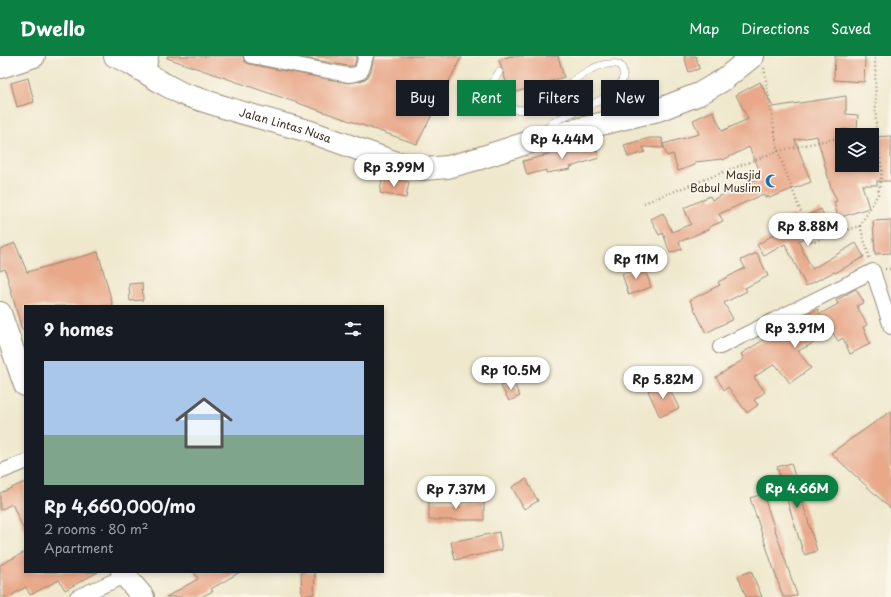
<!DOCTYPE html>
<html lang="en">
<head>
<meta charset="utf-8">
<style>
	:root { --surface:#171b24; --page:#20242c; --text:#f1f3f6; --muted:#9ea1a6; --line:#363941; --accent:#0b8043 }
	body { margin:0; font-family:"Playpen Sans",sans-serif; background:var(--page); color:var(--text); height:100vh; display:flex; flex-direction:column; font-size:15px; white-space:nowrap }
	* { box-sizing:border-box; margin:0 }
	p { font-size:13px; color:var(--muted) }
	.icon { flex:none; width:22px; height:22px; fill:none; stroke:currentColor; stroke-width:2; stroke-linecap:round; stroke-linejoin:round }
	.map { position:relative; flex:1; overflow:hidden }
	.panel { position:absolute; left:24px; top:249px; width:360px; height:268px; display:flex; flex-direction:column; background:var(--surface); border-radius:0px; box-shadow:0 2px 6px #0003 }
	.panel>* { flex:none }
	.top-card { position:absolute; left:396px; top:24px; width:380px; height:36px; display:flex; gap:8px }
	.buttons { position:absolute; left:835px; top:72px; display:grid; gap:8px }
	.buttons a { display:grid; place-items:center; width:44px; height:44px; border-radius:0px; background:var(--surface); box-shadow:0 2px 6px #0003; font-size:20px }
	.price { position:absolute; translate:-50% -34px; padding:0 9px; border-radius:14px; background:#fff; color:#222; font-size:13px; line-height:26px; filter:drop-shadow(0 1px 2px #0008) }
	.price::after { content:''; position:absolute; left:50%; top:24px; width:12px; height:9px; margin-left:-6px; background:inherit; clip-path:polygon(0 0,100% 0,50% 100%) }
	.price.current { background:var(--accent); color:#fff }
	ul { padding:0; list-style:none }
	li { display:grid; align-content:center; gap:8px; height:212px; padding:0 20px }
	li+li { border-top:1px solid var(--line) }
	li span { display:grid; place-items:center; height:124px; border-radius:0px; color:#555 }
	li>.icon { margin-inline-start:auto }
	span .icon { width:72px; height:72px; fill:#fffc; stroke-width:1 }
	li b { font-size:17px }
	h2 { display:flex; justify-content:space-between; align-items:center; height:48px; padding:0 20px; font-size:17px }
	.chip { padding:0 14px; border-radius:0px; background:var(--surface); box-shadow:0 2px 6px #0003; font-size:14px; line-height:36px }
	.chip.current { background:var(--accent); color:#fff }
	header { display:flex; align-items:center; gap:24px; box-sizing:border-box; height:56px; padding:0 20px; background:var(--accent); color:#fff }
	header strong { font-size:19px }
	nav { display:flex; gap:22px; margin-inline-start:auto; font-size:14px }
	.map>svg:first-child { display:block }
</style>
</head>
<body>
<header>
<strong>Dwello</strong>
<nav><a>Map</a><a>Directions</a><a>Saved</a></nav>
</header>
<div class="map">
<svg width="891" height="541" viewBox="0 0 891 541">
	<rect width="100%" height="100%" fill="#fbf7ec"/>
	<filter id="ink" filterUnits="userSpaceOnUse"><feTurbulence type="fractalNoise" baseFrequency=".025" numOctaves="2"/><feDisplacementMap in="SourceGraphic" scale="8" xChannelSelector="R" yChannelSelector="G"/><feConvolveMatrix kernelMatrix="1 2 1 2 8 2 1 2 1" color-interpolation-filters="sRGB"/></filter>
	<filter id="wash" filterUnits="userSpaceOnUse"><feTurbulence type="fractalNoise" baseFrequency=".012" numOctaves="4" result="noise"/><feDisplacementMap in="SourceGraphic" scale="16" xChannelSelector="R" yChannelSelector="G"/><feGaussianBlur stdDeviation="0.9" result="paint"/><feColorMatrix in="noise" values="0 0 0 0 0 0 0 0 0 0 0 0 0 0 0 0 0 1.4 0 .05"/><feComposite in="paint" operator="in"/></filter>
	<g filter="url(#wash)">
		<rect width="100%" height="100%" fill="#efe8cd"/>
		<g id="blocks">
			<!-- building -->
			<path fill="#e8a889" d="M167,0h76l2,6 4,2 100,19 12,-2 7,-4 3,-6 3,-15h88l-45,88 -250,-86z
				M295,0h62l-3,10h-6z
				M510,0h48l6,21 -54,17 -11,-34z
				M684,0h12l3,13 -10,3z
				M835,0h30l-1,26 -30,-2z
				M28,22l6,24 -17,5 -6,-24z
				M760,26l13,25 73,-11v18l12,1 -1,15 -15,-1v36h30v-28l19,-1v45h-14v4h-15l7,23 -31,10 -4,-16 3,-1 -6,-13 -14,-52 -22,4 16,42 -42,16 -1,-2 -3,2 -1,-4 -45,20 4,7 -14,6v2l-30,13 3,7 -12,4 -7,-20 -4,2 -8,-16 12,-6 9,19 19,-8 -7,-16 26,-12 2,4 46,-22 -2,-6 4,-1 -11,-24 -26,13 -1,-1 -27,3v3l-17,6 -5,-17 -6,2 -4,-12 36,-10 -6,-14 20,-9 9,20 26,-12 -12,-24z
				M650,82h12l1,10 -20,-1 2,5 -17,5 -4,-12z
				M593,84l6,18 -29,9 1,2 -25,4v-3l-19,5 -4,-14 21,-5 -1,-1 37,-6 -1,-4z
				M382,122l27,4 -3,16 -26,-5z
				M821,153l7,17 -30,15 14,28 44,-26 8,14 -29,16 -1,-1 -28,14 -21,-42 -21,12 -7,-11 24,-15 -3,-8 16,-7 2,6z
				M891,164v33l-16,1 -2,-33z
				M15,187l12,29 71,-20 15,54h-88v24h-3l-17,-61 -5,2v-22z
				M757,197l11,23 -23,12 2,3 -23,12 9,16 -27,14 -16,-33 30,-15 -2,-3 27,-14 -4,-8z
				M644,210l7,21 -22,8 -7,-21z
				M142,227l1,17 -13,1 -1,-17z
				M856,233l8,13 -7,4 10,19 -4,2 7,17 -20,10 -7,-16 -5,3 -5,-8 -35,18 13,17 -21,15 -15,-19 -21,13 11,15 -11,8 4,5 -11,8 -19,-26 -4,3 -8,-13 28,-18 -3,-5 27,-17 -1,-1 9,-6 3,4 11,-8 5,7 16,-8 -5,-10 12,-6 2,5 18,-10 -2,-4z
				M512,324l8,16 -11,5 -8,-15z
				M666,326l13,26 -19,9 -12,-26z
				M891,355v98l-60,-56z
				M791,407l26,88 -13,4 -27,-88z
				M526,423l12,22 -14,8 -12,-22z
				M25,426v50l-13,-28 -12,6v-17z
				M763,438l34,101 -6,2h-8l-33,-99z
				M429,445h55v19h-55z
				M499,476l3,18 -47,10 -4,-18z
				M25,496v20h73l-33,18 -6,-10 -29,15 -4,-8 -18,10h-8v-32z
				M751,515l11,26h-16l-8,-21z
				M194,516h46l-29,17 2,2 -12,6h-35l32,-18z
				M301,516h14l-1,22 -12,2z"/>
		</g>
	</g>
	<g filter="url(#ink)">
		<use href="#blocks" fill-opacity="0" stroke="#958976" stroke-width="1"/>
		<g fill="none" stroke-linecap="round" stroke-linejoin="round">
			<!-- lane casing -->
			<g stroke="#958976" stroke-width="8">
				<path id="lane" d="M499,16l-7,12 1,13c41,41 75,-29 115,-33 3,0 6,-1 9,0 4,1 6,5 6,9 3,26 -53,37 -69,49 -3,2 -6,6 -9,9"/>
			</g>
			<!-- street casing -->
			<g stroke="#958976" stroke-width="16">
				<path id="street" d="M251,0l97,19c17,-1 13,-4 18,-19
					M148,17l3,-17
					M720,291l153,-76 18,56
					M0,416l25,-10
					M77,541l48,-21"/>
			</g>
			<!-- highway casing -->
			<g stroke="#958976" stroke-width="24">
				<g id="highway">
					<path id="s1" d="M115,0l15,7 34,21 19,10 53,17 72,20 89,32 27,6 24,-2 29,-8 62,-20 119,-29 41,-16 24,-14 30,-24"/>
					<path d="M0,11l34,-11"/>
					<path d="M0,257l25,72"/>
					<path d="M122,516l21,25"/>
				</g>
			</g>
			<!-- path -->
			<path stroke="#958976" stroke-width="2.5" stroke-dasharray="1 3" stroke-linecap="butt" d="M764,12l14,83 34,91 48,-16 18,-32 4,-22 -6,-43 -1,-73
				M849,79l27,-6
				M644,147l134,-52 64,-14
				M860,170l10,34
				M885,213h6"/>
			<!-- lane -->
			<use href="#lane" stroke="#fff" stroke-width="7"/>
			<!-- street -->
			<use href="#street" stroke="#fff" stroke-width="14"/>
			<!-- highway -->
			<use href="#highway" stroke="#fff" stroke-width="22"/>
		</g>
	</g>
	<!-- icons -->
	<defs>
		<g id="mosque-bare" transform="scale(1.08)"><path d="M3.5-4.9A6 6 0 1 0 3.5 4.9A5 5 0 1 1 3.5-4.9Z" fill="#1f6fb2" stroke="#fbf7ec" stroke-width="2.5" paint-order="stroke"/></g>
	</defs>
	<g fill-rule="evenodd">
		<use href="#mosque-bare" x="772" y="125"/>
	</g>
	<g text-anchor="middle" stroke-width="3.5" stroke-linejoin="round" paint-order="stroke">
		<!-- street labels -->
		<g font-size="11" fill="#3b2a1e" stroke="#fbf7ec">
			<text dy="4" stroke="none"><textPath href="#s1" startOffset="185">Jalan Lintas Nusa</textPath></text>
		</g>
		<!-- poi labels -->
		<g font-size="11" fill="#3b2a1e" stroke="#fbf7ec" text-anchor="end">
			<text x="761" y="123">Masjid<tspan x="761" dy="13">Babul Muslim</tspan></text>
		</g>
	</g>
</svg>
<div class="buttons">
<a><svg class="icon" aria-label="layers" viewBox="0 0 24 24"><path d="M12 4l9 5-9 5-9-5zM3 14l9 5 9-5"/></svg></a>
</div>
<b class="price" style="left:562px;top:104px">Rp 4.44M</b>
<b class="price" style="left:394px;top:132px">Rp 3.99M</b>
<b class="price" style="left:808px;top:191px">Rp 8.88M</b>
<b class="price" style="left:636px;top:224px">Rp 11M</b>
<b class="price" style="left:795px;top:293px">Rp 3.91M</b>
<b class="price" style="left:511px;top:335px">Rp 10.5M</b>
<b class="price" style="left:663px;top:344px">Rp 5.82M</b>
<b class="price current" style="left:797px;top:453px">Rp 4.66M</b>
<b class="price" style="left:456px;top:454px">Rp 7.37M</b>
<div class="top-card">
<a class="chip">Buy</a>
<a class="chip current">Rent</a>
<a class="chip">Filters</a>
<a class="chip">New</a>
</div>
<section class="panel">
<h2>9 homes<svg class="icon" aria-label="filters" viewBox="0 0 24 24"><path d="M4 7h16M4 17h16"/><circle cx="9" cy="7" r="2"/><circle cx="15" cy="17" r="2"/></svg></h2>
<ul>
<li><span style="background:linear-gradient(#a9c7e8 60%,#7fa58c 0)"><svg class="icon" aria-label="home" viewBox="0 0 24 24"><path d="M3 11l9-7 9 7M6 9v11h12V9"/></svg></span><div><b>Rp 4,660,000/mo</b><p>2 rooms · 80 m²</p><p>Apartment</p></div></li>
</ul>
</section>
</div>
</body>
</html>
